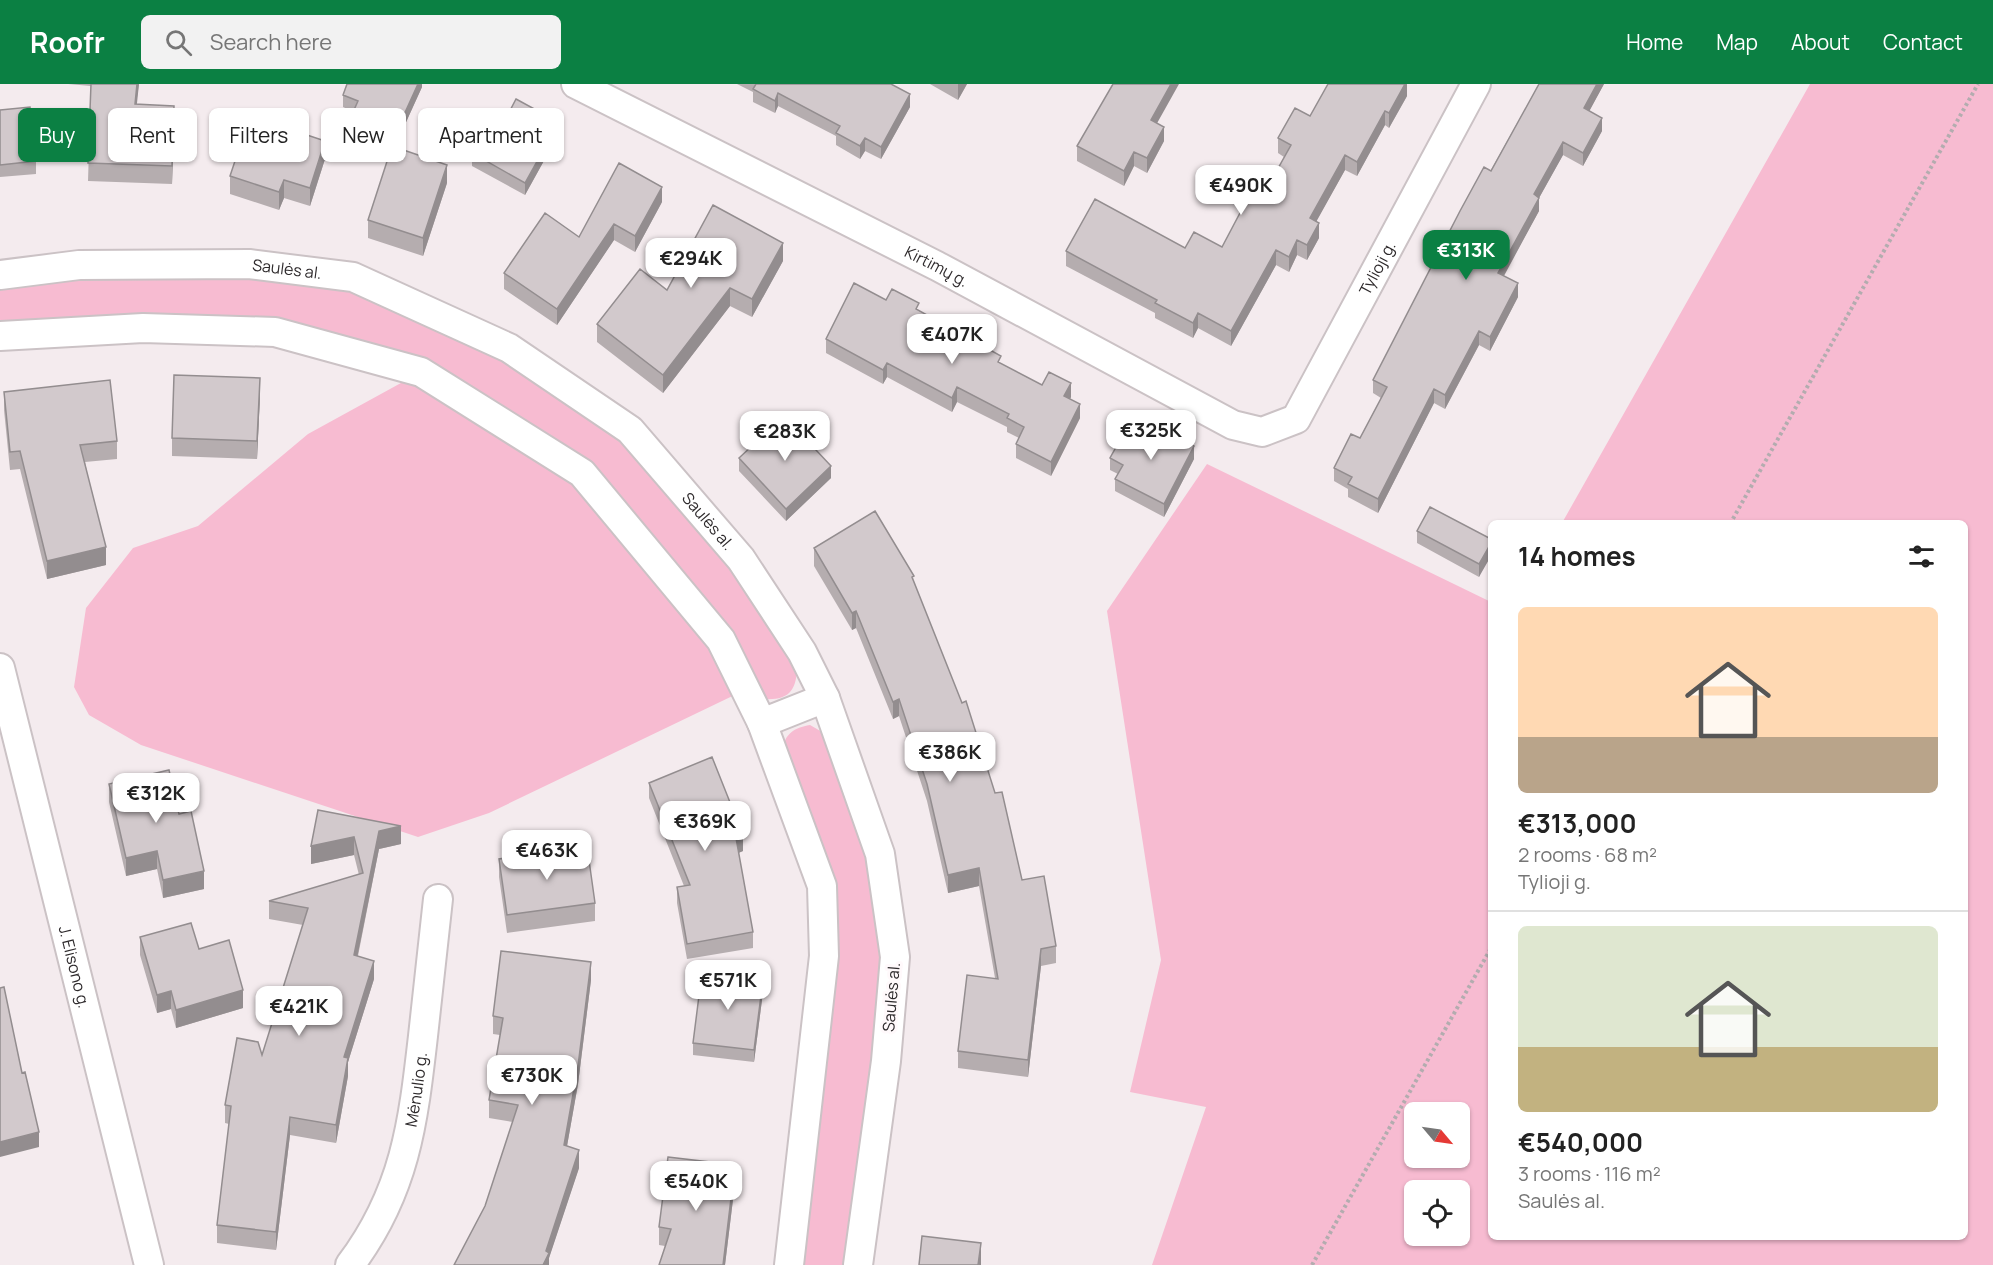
<!DOCTYPE html>
<html lang="en">
<head>
<meta charset="utf-8">
<style>
	:root { --surface:#fff; --page:#f2f2f2; --text:#222; --muted:#767676; --line:#e0e0e0; --accent:#0b8043 }
	body { margin:0; font-family:Manrope,sans-serif; background:var(--page); color:var(--text); height:100vh; display:flex; flex-direction:column; font-size:22px; white-space:nowrap }
	* { box-sizing:border-box; margin:0 }
	p { font-size:20px; color:var(--muted) }
	.icon { flex:none; width:33px; height:33px; fill:none; stroke:currentColor; stroke-width:2; stroke-linecap:round; stroke-linejoin:round }
	.map { position:relative; flex:1; overflow:hidden }
	.details { position:absolute; left:1488px; top:436px; width:480px; height:720px; display:flex; flex-direction:column; background:var(--surface); border-radius:9px; box-shadow:0 2px 4px #0004 }
	.details>* { flex:none }
	.banner { position:absolute; left:18px; top:24px; width:570px; height:54px; display:flex; gap:12px }
	.needle { width:39px; rotate:119deg }
	.fabs { position:absolute; left:1404px; top:1018px; display:grid; gap:12px }
	.fabs a { display:grid; place-items:center; width:66px; height:66px; border-radius:9px; background:var(--surface); box-shadow:0 2px 4px #0004; font-size:30px }
	.price { position:absolute; translate:-50% -51px; padding:0 14px; border-radius:12px; background:#fff; color:#222; font-size:20px; line-height:39px; filter:drop-shadow(0 2px 3px #0008) }
	.price::after { content:''; position:absolute; left:50%; top:36px; width:18px; height:14px; margin-left:-9px; background:inherit; clip-path:polygon(0 0,100% 0,50% 100%) }
	.price.active { background:var(--accent); color:#fff }
	ul { padding:0; list-style:none }
	li { display:grid; align-content:center; gap:12px; height:318px; padding:0 30px }
	li+li { border-top:2px solid var(--line) }
	li span { display:grid; place-items:center; height:186px; border-radius:9px; color:#555 }
	li>.icon { margin-inline-start:auto }
	span .icon { width:108px; height:108px; fill:#fffc; stroke-width:1 }
	li b { font-size:26px }
	h2 { display:flex; justify-content:space-between; align-items:center; height:72px; padding:0 30px; font-size:26px }
	.tag { padding:0 21px; border-radius:9px; background:var(--surface); box-shadow:0 2px 4px #0004; font-size:21px; line-height:54px }
	.tag.active { background:var(--accent); color:#fff }
	header { display:flex; align-items:center; gap:36px; box-sizing:border-box; height:84px; padding:0 30px; background:var(--accent); color:#fff }
	header strong { font-size:28px }
	nav { display:flex; gap:33px; margin-inline-start:auto; font-size:21px }
	.search { width:420px; height:54px; background:var(--page); display:flex; align-items:center; gap:15px; box-sizing:border-box; padding:0 21px; border-radius:9px; color:var(--muted); font-size:22px }
	.map>svg:first-child { display:block }
</style>
</head>
<body>
<header>
<strong>Roofr</strong>
<div class="search"><svg class="icon" aria-label="search" viewBox="0 0 24 24"><circle cx="10" cy="10" r="6"/><path d="M15 15l6 6"/></svg>Search here</div>
<nav><a>Home</a><a>Map</a><a>About</a><a>Contact</a></nav>
</header>
<div class="map">
<svg width="1993" height="1181" viewBox="0 0 1993 1181">
	<rect width="100%" height="100%" fill="#f4ebee"/>
	<!-- green -->
	<path fill="#f7bbd1" fill-rule="evenodd" d="M1810,0h183v1181h-841l54,-158 -76,-15 31,-132 -54,-349 100,-147 284,138v636h474v-714l-403,-1zM1414,1029h46v45h-46zM1414,1107h46v45h-46z
		M76,190l198,3 78,15 152,61 114,84 115,126 64,102c0,26 -8,36 -35,34l-175,-230 -160,-101 -153,-43 -274,4v-46z
		M421,288l161,101 163,217 -256,123 -71,24 -277,-92 -52,-30 -15,-28 12,-79 47,-60 65,-22 110,-92z
		M810,641l19,11 40,127 17,93 -41,309h-46l40,-318 -4,-51 -16,-60 -37,-85c3,-18 12,-23 28,-26z"/>
	<g fill="none" stroke-linecap="round" stroke-linejoin="round">
		<!-- minor casing -->
		<g stroke="#cbc2c5" stroke-width="32">
			<g id="minor">
				<path id="s1" d="M576,0l361,182 296,159 29,7 34,-13 180,-335"/>
				<path id="s2" d="M0,191l79,-10 170,-1 104,13 156,71 121,82 111,129 61,93 23,46 55,156 15,103 -9,104 -28,204"/>
				<path d="M0,252l143,-8 132,4 146,40 161,101 139,167 41,83 60,163 2,70 -35,309"/>
				<path id="s3" d="M0,584l149,597"/>
				<path d="M762,639l63,-25"/>
				<path id="s4" d="M350,1181c55,-73 63,-141 73,-229 5,-45 10,-91 15,-137"/>
			</g>
		</g>
		<!-- path -->
		<path stroke="#b3acaf" stroke-width="4" stroke-dasharray="3 3" stroke-linecap="butt" d="M1730,440l248,-440
			M1312,1181l179,-317"/>
		<!-- minor -->
		<use href="#minor" stroke="#fff" stroke-width="28"/>
	</g>
	<!-- wall -->
	<path fill="#b5adaf" d="M68,0h71l-3,20 38,20 -2,60 -84,-3 3,-95z
		M422,0v3l-25,55 -43,-19v-11l-11,-5v-12z
		M737,0h154l19,23 -29,52 -16,-8 -5,8 -24,-14v-9l-58,-30 -3,7 -22,-11v-10z
		M930,0h37l-9,16z
		M1407,0v12l-18,32 -4,-3 -28,51 -12,-6 -29,51 3,17 -12,22 -10,-5 -8,17 -13,-7 -45,81 -33,-18 -5,10 -38,-20v-5l-89,-47v-15l119,-3 37,-1 39,-48 23,-42 -6,-4v-15l32,-22z
		M1539,0h65l-15,27 13,20 -19,35 -20,-11 -24,43v13l-36,65 15,21 -28,54 -11,-6 -34,64 -11,-6 -56,110 -30,-16v-8l-14,-8v-13l26,-30 21,-40 -8,-5v-13z
		M0,26l36,51v13l-36,3z
		M1157,39l7,18 -17,32 -13,-7 -10,20 -47,-25v-15z
		M503,40l37,1 -2,3 13,20 -26,47 -53,-29v-13z
		M325,75l-15,47 -26,-8 -5,12 -49,-16v-18z
		M447,99l-24,73 -55,-18v-18z
		M662,118l-27,50 -21,-12 -57,85 -53,-36v-16l75,-36z
		M783,177l-31,56 -22,-11 -67,87 -66,-51v-18l70,-34z
		M886,216l33,11 82,53 41,21 29,12 -1,2 10,19 -29,58 -35,-18v-14l3,-6 -12,-6v-5l-50,-25 -5,10 -65,-35 -4,7 -57,-31v-14z
		M4,308l113,49v18l-32,3 21,103 -59,14 -27,-110 -10,1 -6,-60z
		M260,312l-3,63 -85,-3v-18z
		M1139,355l55,20 -30,58 -49,-26v-12l3,-5 -8,-4v-12z
		M739,374l92,20 -45,43 -47,-50z
		M1417,447l74,8 -12,38 -62,-34z
		M814,464l100,36 108,296 34,66v17l-15,3 -13,111 -70,-9v-17l37,-73 -16,-92 -31,7 -21,-92 -28,-85 -6,3 -37,-91 -4,2 -38,-64z
		M649,699l94,68 -5,2 15,79v16l-66,11 -10,-56v-16l7,-1 -35,-88z
		M109,700l70,30 25,75 -41,9 -6,-29 -31,7 -17,-74z
		M318,726l83,34 -22,5 -21,107 16,23 -26,83v14l-12,67 -46,-8 -14,115 -59,-7v-18l12,-101 -4,-1v-18l37,-50 41,-130 -34,-6v-18l90,-26 -5,-20 -43,9z
		M499,775l96,44v18l-88,12 -8,-56z
		M140,853l59,12 44,59 -67,20 -5,-19 -14,4 -17,-58z
		M591,896l-13,104 -11,62 12,22 -30,90v7l-64,-59 28,-84 -24,-4v-18l11,-65 -7,-1v-18z
		M763,908l-9,70 -61,-7v-12z
		M735,1099l-10,82h-66l6,-19 -6,-1v-18z"/>
	<!-- shaded-wall -->
	<path fill="#938d8f" d="M137,0h2l-4,38v-18z
		M418,0h4v3l-25,55v-12z
		M958,0h9l-9,16z
		M1171,0h8l-28,50v-14z
		M1405,0h2v12l-18,32v-15z
		M1597,0h7l-20,37v-13z
		M778,9v13l-3,7v-12z
		M910,10v13l-29,52v-12z
		M174,22v18l-2,60v-18z
		M1385,27v14l-28,51v-14z
		M540,28v13l-7,12v-12z
		M1602,34v13l-19,35v-13z
		M1164,43v14l-17,32v-15z
		M551,52v12l-26,47v-12z
		M865,54v13l-5,8v-13z
		M325,57v18l-15,47v-18z
		M1563,58v13l-24,43v13l-41,76v-14l36,-79z
		M1134,68v14l-10,20v-15z
		M1345,71v15l-35,63v-15z
		M447,81v18l-24,73v-18z
		M284,96v18l-5,12v-18z
		M662,103v15l-27,50v-16z
		M1319,139v15l-12,22v-15z
		M614,140v16l-57,85v-16z
		M1297,156v15l-8,17v-15z
		M783,159v18l-31,56v-18z
		M1276,166v15l-45,81v-15z
		M1518,199v14l-28,54v-14z
		M730,204v18l-67,87v-18z
		M1198,229v15l-5,10v-15z
		M1479,247v14l-34,64v-14z
		M887,279v14l-4,7v-14z
		M260,294v18l-3,63v-18z
		M1071,299v14l-7,14v-15z
		M957,303v15l-5,10v-14z
		M1434,305v14l-56,110v-14z
		M1080,320v14l-29,58v-14z
		M1194,362v13l-30,58v-13z
		M831,382v12l-45,43v-12z
		M1491,459v13l-12,21v-13z
		M106,463v18l-59,14v-18z
		M856,527v17l-4,2v-17z
		M899,615v17l-6,3v-17z
		M401,742v18l-22,5 -25,124v-18l25,-124z
		M743,751v16l-7,3v-16z
		M354,753v18l-43,9v-18z
		M157,767v18l-31,7v-18z
		M979,784v18l-31,7v-18z
		M204,787v18l-41,9v-18z
		M1041,865v17l-13,111v-17z
		M374,877v18l-26,83v14l-12,67v-18l8,-68z
		M591,878v18l-13,104 -14,79v-18z
		M763,896v12l-9,70v-12z
		M243,906v18l-67,20v-18z
		M171,907v18l-14,4v-18z
		M290,1033v18l-14,115v-18z
		M39,1048v15l-39,10v-15z
		M579,1066v18l-30,90v7h-6l3,-14z
		M735,1081v18l-10,82h-2z
		M981,1159v22h-3z"/>
	<!-- building -->
	<path fill="#d2c9cc" stroke="#938d8f" stroke-width="1.5" d="M91,0h46l-2,20 39,2 -2,60 -84,-3z
		M347,0h71l-21,46 -43,-20 4,-9 -15,-6z
		M756,0h135l19,10 -29,53 -16,-9 -5,8 -24,-13 4,-7 -62,-33 -3,8 -22,-12z
		M1113,0h58l-20,36 13,7 -17,31 -13,-6 -10,19 -47,-25z
		M1328,0h77l-16,29 -4,-2 -28,51 -12,-7 -35,63 9,5 -12,22 -10,-5 -8,17 -13,-7 -45,81 -33,-18 -5,10 -38,-20 2,-3 -91,-49 29,-52 90,49 9,-16 28,15 28,-53 11,5 30,-54 -13,-7 17,-30 15,8z
		M1539,0h58l-13,24 18,10 -19,35 -20,-11 -29,52 5,4 -41,75 20,10 -28,54 -11,-6 -34,64 -11,-6 -56,110 -30,-15 4,-7 -18,-9 17,-34 9,4 27,-51 -14,-7 87,-169 24,-44 7,4z
		M516,15l24,13 -7,13 18,11 -26,47 -53,-30 20,-36 11,7z
		M30,23l6,54 -36,4v-55z
		M250,32l75,25 -15,47 -26,-8 -5,12 -49,-16z
		M392,62l55,19 -24,73 -55,-18z
		M619,79l43,24 -27,49 -21,-12 -57,85 -53,-36 41,-60 34,24z
		M713,121l70,38 -31,56 -22,-11 -67,87 -66,-51 43,-55 27,21z
		M854,199l32,17 6,-11 27,14 -3,6 85,47 -3,6 44,23 7,-13 22,11 -7,13 16,8 -29,58 -35,-18 8,-17 -17,-9 2,-4 -52,-27 -5,11 -65,-35 -4,7 -57,-31z
		M174,291l86,3 -3,63 -85,-3z
		M110,296l7,61 -37,4 26,102 -59,14 -27,-110 -10,1 -6,-60z
		M784,332l47,50 -45,43 -47,-51z
		M1148,338l46,24 -30,58 -49,-25 8,-14 -13,-7 15,-27 14,8z
		M1430,423l61,32v4l-12,21 -62,-33z
		M875,427l39,65 -2,1 50,126 4,-2 29,92 7,-1 20,88 22,-4 12,70 -15,3 -13,111 -70,-9 9,-76 31,4 -19,-111 -31,7 -21,-91 -28,-85 -6,3 -37,-91 -4,2 -38,-65z
		M712,673l31,78 -7,3 17,94 -66,12 -10,-57 13,-2 -41,-102z
		M169,686l10,44 12,-3 13,60 -41,9 -6,-29 -31,7 -17,-74z
		M318,726l83,16 -22,5 -25,124 20,6 -30,96 4,1 -12,67 -46,-8 -14,115 -59,-7 14,-119 -6,-1 12,-67 21,4 4,13 46,-147 -39,-7 94,-28 -9,-36 -43,9z
		M587,762l8,57 -88,12 -8,-56z
		M191,839l8,26 30,-9 14,50 -67,20 -5,-19 -14,4 -17,-58z
		M501,867l90,11 -13,104 -14,79 15,5 -33,101 3,2 -6,12h-89l31,-59 33,-101 -29,-5 14,-82 -10,-2z
		M702,888l61,8 -9,70 -61,-7z
		M4,903l18,86 3,-1 14,60 -39,10v-154z
		M668,1073l67,8 -12,100h-64l12,-36 -12,-2z
		M922,1152l59,7 -3,22h-59z"/>
	<g text-anchor="middle" stroke-width="6" stroke-linejoin="round" paint-order="stroke">
		<!-- street labels -->
		<g font-size="16" fill="#2e2a2c" stroke="#fff9fb">
			<text dy="6" stroke="none"><textPath href="#s1" startOffset="404">Kirtimų g.</textPath></text>
			<text dy="6" stroke="none"><textPath href="#s1" startOffset="978">Tylioji g.</textPath></text>
			<text dy="6" stroke="none"><textPath href="#s2" startOffset="288">Saulės al.</textPath></text>
			<text dy="6" stroke="none"><textPath href="#s2" startOffset="792">Saulės al.</textPath></text>
			<text dy="6" stroke="none"><textPath href="#s3" startOffset="308">J. Elisono g.</textPath></text>
			<text transform="translate(891 913) rotate(-85)" y="6">Saulės al.</text>
			<text dy="6" stroke="none"><textPath href="#s4" startOffset="190">Mėnulio g.</textPath></text>
		</g>
	</g>
</svg>
<div class="fabs">
<a><svg class="needle" viewBox="-14 -14 28 28"><path d="M0-13l5 13h-10z" fill="#e53935"/><path d="M0 13l5-13h-10z" fill="#767676"/></svg></a>
<a><svg class="icon" aria-label="locate" viewBox="0 0 24 24"><circle cx="12" cy="12" r="6"/><path d="M12 2v4M12 18v4M2 12h4M18 12h4"/></svg></a>
</div>
<b class="price" style="left:1241px;top:132px">€490K</b>
<b class="price active" style="left:1466px;top:197px">€313K</b>
<b class="price" style="left:691px;top:205px">€294K</b>
<b class="price" style="left:952px;top:281px">€407K</b>
<b class="price" style="left:1151px;top:377px">€325K</b>
<b class="price" style="left:785px;top:378px">€283K</b>
<b class="price" style="left:950px;top:699px">€386K</b>
<b class="price" style="left:156px;top:740px">€312K</b>
<b class="price" style="left:705px;top:768px">€369K</b>
<b class="price" style="left:547px;top:797px">€463K</b>
<b class="price" style="left:728px;top:927px">€571K</b>
<b class="price" style="left:299px;top:953px">€421K</b>
<b class="price" style="left:532px;top:1022px">€730K</b>
<b class="price" style="left:696px;top:1128px">€540K</b>
<div class="banner">
<a class="tag active">Buy</a>
<a class="tag">Rent</a>
<a class="tag">Filters</a>
<a class="tag">New</a>
<a class="tag">Apartment</a>
</div>
<section class="details">
<h2>14 homes<svg class="icon" aria-label="filters" viewBox="0 0 24 24"><path d="M4 7h16M4 17h16"/><circle cx="9" cy="7" r="2"/><circle cx="15" cy="17" r="2"/></svg></h2>
<ul>
<li><span style="background:linear-gradient(#ffd9b3 70%,#b9a48a 0)"><svg class="icon" aria-label="home" viewBox="0 0 24 24"><path d="M3 11l9-7 9 7M6 9v11h12V9"/></svg></span><div><b>€313,000</b><p>2 rooms · 68 m²</p><p>Tylioji g.</p></div></li>
<li><span style="background:linear-gradient(#dfe7d0 65%,#c2b280 0)"><svg class="icon" aria-label="home" viewBox="0 0 24 24"><path d="M3 11l9-7 9 7M6 9v11h12V9"/></svg></span><div><b>€540,000</b><p>3 rooms · 116 m²</p><p>Saulės al.</p></div></li>
</ul>
</section>
</div>
</body>
</html>
